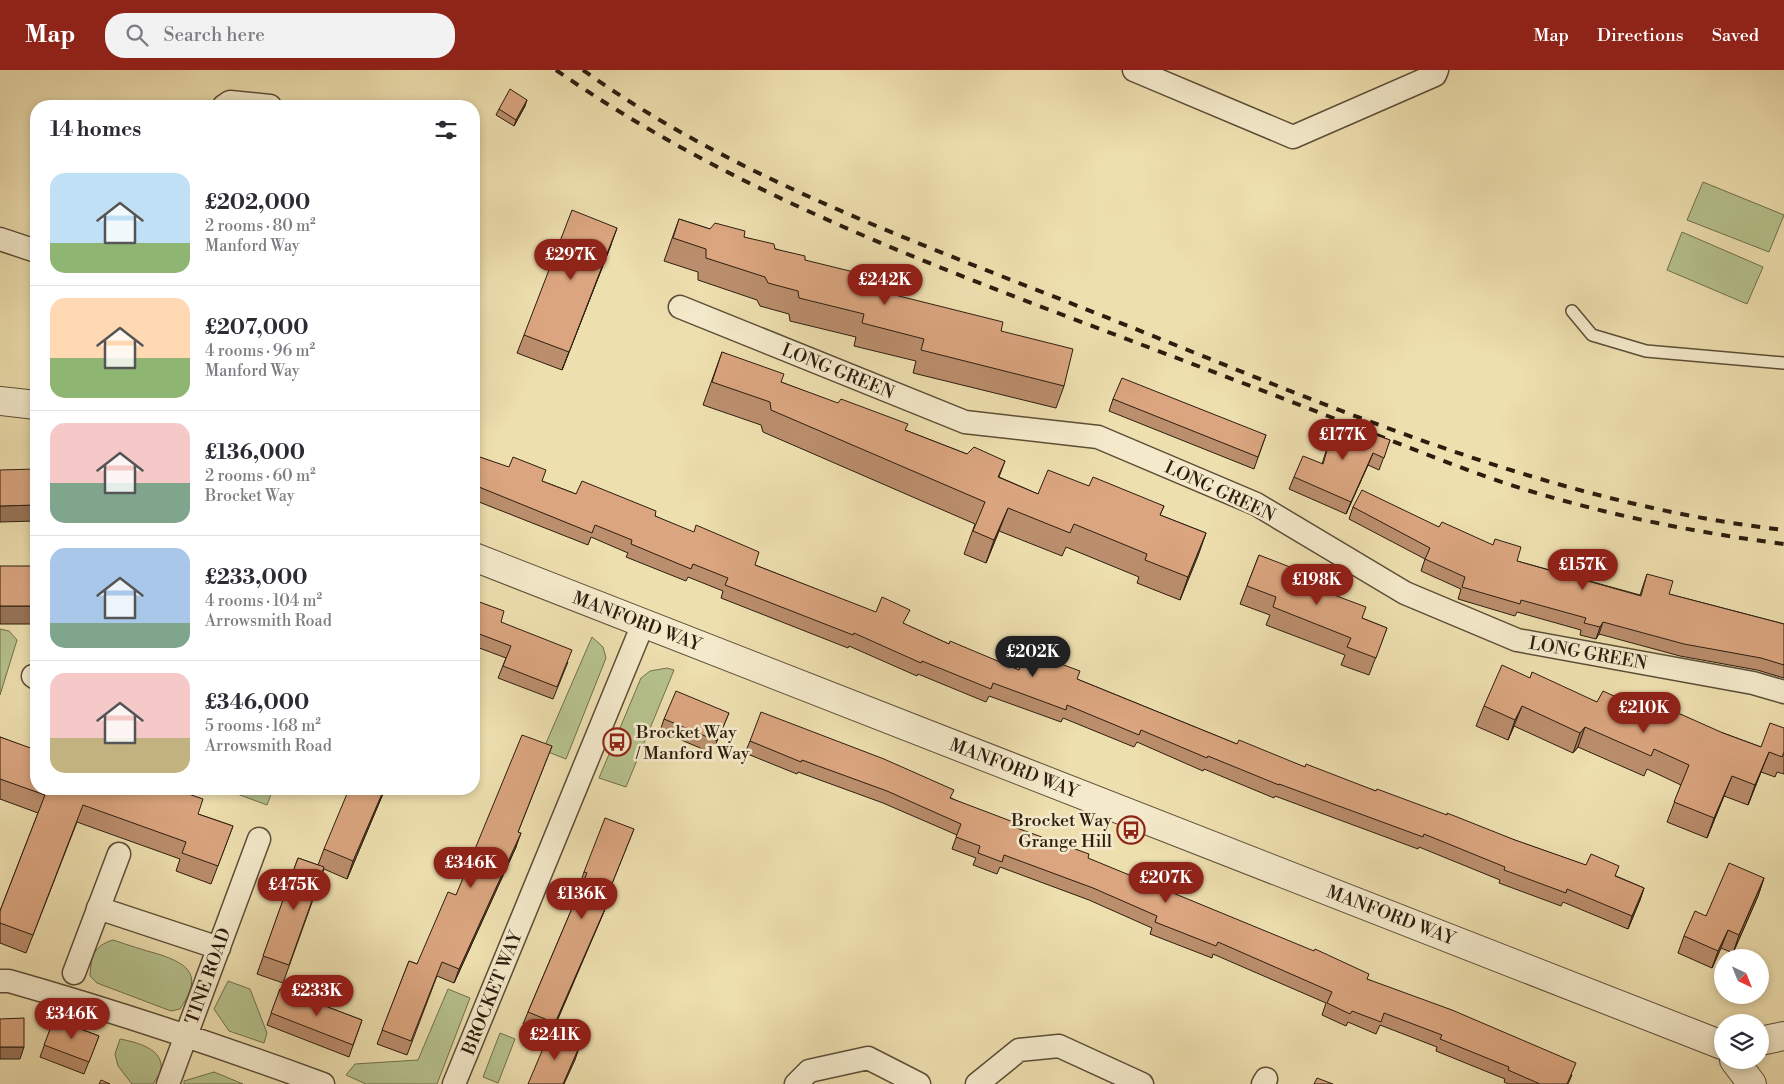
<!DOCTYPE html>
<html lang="en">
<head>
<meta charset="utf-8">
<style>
	:root { --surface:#fff; --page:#f2f2f3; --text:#2b2b33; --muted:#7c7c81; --line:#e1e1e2; --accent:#8f2418 }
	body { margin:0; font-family:"Libre Bodoni",serif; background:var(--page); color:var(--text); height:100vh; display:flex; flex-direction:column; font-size:19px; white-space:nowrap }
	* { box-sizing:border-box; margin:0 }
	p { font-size:16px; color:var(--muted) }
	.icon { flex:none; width:28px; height:28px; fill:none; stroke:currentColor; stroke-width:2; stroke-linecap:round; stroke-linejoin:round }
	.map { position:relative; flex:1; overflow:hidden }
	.sheet { position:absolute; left:30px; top:30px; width:450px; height:695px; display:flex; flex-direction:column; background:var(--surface); border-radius:20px; box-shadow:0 2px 8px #0003 }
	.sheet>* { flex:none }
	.needle { width:32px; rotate:137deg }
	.buttons { position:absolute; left:1714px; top:879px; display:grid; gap:10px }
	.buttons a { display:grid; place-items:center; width:55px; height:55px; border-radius:50%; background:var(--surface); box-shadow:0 2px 8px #0003; font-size:25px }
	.price { position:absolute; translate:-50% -42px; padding:0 11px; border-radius:18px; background:var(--accent); color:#fff; font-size:16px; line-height:32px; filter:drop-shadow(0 1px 2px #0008) }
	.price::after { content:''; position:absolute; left:50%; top:30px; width:15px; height:11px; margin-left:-8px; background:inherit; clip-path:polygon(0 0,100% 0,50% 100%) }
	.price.active { background:#222; color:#fff }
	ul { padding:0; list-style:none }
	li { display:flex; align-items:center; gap:15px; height:125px; padding:0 20px }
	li+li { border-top:1px solid var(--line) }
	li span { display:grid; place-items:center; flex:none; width:140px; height:100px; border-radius:15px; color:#555 }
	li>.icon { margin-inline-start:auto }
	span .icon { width:60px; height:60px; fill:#fffc; stroke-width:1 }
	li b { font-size:21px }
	h2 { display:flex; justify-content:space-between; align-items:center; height:60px; padding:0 20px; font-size:21px }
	header { display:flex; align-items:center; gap:30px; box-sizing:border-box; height:70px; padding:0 25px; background:var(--accent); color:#fff }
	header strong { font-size:24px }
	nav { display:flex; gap:28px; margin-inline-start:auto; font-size:18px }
	.search { width:350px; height:45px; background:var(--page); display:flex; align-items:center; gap:12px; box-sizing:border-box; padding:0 18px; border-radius:20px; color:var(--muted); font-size:19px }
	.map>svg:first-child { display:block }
</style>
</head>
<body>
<header>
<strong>Map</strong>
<div class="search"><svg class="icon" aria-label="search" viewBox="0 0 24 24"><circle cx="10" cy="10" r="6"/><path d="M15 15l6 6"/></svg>Search here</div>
<nav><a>Map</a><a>Directions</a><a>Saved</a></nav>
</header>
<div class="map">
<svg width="1784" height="1014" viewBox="0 0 1784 1014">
	<rect width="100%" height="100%" fill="#eedfaf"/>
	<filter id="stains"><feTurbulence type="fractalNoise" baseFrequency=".004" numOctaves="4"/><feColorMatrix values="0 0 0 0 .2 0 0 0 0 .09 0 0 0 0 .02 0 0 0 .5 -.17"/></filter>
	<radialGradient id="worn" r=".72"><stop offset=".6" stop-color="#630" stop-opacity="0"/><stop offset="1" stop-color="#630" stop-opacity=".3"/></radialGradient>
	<!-- green -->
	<path fill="#b6c28d" stroke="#71704e" d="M1703,112l81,33 -15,37 -82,-32z
		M1682,162l81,35 -16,37 -80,-34z
		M0,559l9,2 8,9 -17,55z
		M592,567l11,10 3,11 -40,101 -23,-9z
		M667,598l7,2 -48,117 -27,-9 42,-100 9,-7z
		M224,719h49l-6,16z
		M113,870c15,5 30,10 45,14 34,11 44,23 22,55l-9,2 -74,-28 -7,-7c1,-19 3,-30 23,-36z
		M228,911l22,8 17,44 -3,10 -35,-12 -15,-22z
		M448,919l22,9 -33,86h-71l-20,-9 9,-11 63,-4z
		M500,963l15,6 -17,44 -15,-6z
		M120,969c15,3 44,9 41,31 -1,4 -6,10 -8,14h-21l-14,-18 -3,-12z
		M214,1002l29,12h-59v-3z"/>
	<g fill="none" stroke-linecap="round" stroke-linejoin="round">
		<!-- service casing -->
		<g stroke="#5c4e37" stroke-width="14">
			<path id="service" d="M1572,241l20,24 54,16 138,12"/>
		</g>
		<!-- minor casing -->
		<g stroke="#5c4e37" stroke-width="25">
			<path id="minor" d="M1134,0l159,67 142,-62 2,-5
				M224,36l6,-4 40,4
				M0,169l36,12
				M680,237l285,115 133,15 158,67 149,89 112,47 236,43 31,9
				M33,606l3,2
				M98,838l121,40
				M74,903l45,-119
				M0,911h9c106,30 210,65 314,103
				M168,1014l91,-245
				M454,1014l189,-460
				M796,1014l13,-13 59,-13 51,26
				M977,1014l42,-34 40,-4 83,38
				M1263,1014l3,-5"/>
		</g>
		<!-- tertiary casing -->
		<g stroke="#5c4e37" stroke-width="30">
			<path id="tertiary" d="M0,331l36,4
				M474,487l1248,488
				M1760,971l24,-5
				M1734,990l18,24"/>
		</g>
		<!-- service -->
		<use href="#service" stroke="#f4eacb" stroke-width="11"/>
		<!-- minor -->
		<use href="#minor" stroke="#f4eacb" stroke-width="22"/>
		<!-- tertiary -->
		<use href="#tertiary" stroke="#f4eacb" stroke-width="28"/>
		<!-- rail -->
		<path stroke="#2c1d0f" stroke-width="4" stroke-dasharray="9 9" stroke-linecap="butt" d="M556,0c189,132 411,208 626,290 64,24 128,49 192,74 52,20 103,41 156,57 83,25 168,42 254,53
			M583,0c153,110 342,175 515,244 222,88 447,189 686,216"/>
	</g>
	<!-- wall -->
	<path fill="#bb8e6d" stroke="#2c1d0f" d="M525,36l-11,20 -18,-11 3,-6z
		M679,149l31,10 34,8 61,23 62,28 134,43 63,55 -8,22 -143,-35 3,-12 -62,-15 2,-9 -66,-16 -1,-7 -29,-8 -3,-6 -59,-20v-8l-34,-11z
		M611,175l-49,125 -45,-17 7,-18z
		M722,282l59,30 186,72 38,7 -6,16 39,17 51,-8 75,20 -4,9 46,18 -26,67 -43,-17 2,-6 -73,-30 -4,9 -63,-25 -13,32 -22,-9 11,-30 -212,-92 -2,-7 -58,-20z
		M1113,329l153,36 -12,34 -145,-58z
		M1332,350l58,20 -11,30 -11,-5 -22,49 -57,-25 5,-12 28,-13 5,-16 -4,-2z
		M474,385l102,39 79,22 100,49 149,59 45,20 70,26 58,9 160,65 139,47 240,85 28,12 -4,12 -12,29 -65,-27 -2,4 -62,-23 1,-3 -81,-33 -1,2 -143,-53 -1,2 -70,-29 -1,2 -66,-29 -3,5 -71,-29 -2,4 -72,-26 -3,6 -68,-28 -1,2 -68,-30 -1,2 -127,-50 2,-7 -35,-14 -2,4 -60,-24 2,-4 -37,-16 -3,8 -114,-45z
		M1353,437l86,20 78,34 123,34 7,-21 22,20 115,30v54l-27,-8 -77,-14 -81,-22 -3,5 -16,-4 1,-5 -64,-18 -2,4 -57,-17 3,-10 -40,-18 4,-12 -76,-40z
		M1259,485l27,22 76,41 25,10 -18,47 -28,-10 4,-10 -79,-30 4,-10 -30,-11z
		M474,530l27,22 67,40 -15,37 -55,-21 8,-20 -32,-12z
		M1530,608l67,24 126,31 38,14 23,-19v46l-7,-2 -2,5 -14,-5 -13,33 -24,-9 -17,42 -40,-16 14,-37 -34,-16 -3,7 -66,-29 -5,6 -59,-27 -6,14 -32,-14 8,-20z
		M729,643l-17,40 -52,-22 4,-12z
		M0,667l198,77 35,12 -22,58 -35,-13 4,-12 -103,-37 -51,131 -26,-10v-32l38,-98 -38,-14z
		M750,671l201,57 63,29 353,152 205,96 -4,9h-60l-4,-2 1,-3 -69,-28 1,-4 -57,-22 -4,9 -28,-12 -2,4 -24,-11 4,-12 -113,-49 -1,4 -62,-24 2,-6 -63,-28 -89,-33 -3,7 -24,-9 3,-7 -24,-9 5,-14 -74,-32 -85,-31 -1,2 -52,-21z
		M552,676l-34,86 -2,15 -62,136 -17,-7 -30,79 -30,-11 32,-83 8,3 39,-69z
		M385,719l-38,90 -23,-10 -41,114 -26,-9 41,-116 20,7 6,-16z
		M634,759l-29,72 -2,13 -51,119 23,27 -26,-25 -26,-11 5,-12 54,-127 -2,-1 4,-12z
		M1764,808l-6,18 -25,57 -12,-5 -9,20 -34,-15 6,-17 22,-20z
		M280,919l82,31 -13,37 -82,-32z
		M54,949l45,17 -15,38 -44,-17z"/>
	<!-- shaded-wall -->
	<path fill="#997459" stroke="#2c1d0f" d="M527,30l-2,6 -11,20 2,-6z
		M617,158l-6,17 -49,125 7,-18z
		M1373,383l-5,12 -22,49 5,-12z
		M36,435v16l-36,1v-16z
		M1008,438l-9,23 -13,32 8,-23z
		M1206,463l-8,23 -18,44 8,-23z
		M0,536h36v18h-36z
		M1603,552l-4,12 -3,5 4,-12z
		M1522,636l-8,20 -6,14 7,-20z
		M1585,657l-7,20 -5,6 7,-20z
		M1769,682l-8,20 -13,33 7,-20z
		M1732,706l-8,20 -17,42 7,-20z
		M384,719h1l-38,90 6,-18z
		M521,763l-5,14 -62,136 5,-14z
		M1764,808l-6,18 -25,57 6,-18z
		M1644,818l-4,12 -12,29 4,-13z
		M608,832l-5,12 -53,121 5,-12z
		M1728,860l-7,18 -9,20 6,-17z
		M580,975l-5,15 -11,24h-1z
		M0,977h24l-4,12h-20z"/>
	<!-- building -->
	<path fill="#daa57f" stroke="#2c1d0f" d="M510,19l17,11 -11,20 -17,-11z
		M572,140l45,18 -48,124 -45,-17z
		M679,149l31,10 5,-6 30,8 -1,6 30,7 1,5 30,7v4l65,16 -3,12 136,34 -2,9 72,18 -9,37 -143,-36 3,-11 -62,-16 2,-9 -65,-16 -1,-7 -30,-8 -3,-6 -59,-19v-9l-33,-11z
		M722,282l62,22 -3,8 57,21 3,-4 67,25 -3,6 62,24 7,-7 31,14 -7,16 40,17 10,-24 41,16 4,-9 71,29 -4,9 46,18 -18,44 -43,-17 2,-6 -73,-30 -4,9 -62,-25 -14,32 -21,-9 12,-29 -214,-92 -1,-8 -58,-20z
		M1122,308l144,57 -8,22 -145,-58z
		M1332,350l58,20 -6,18 -11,-5 -22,49 -57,-25 9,-21 20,8 8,-28 -4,-2z
		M474,385l35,12 4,-10 33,13 -4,11 34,13 6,-13 74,30 -1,5 39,16 2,-7 63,27 -4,13 121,47 6,-15 28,13 -7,13 46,21 1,-3 69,29 7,-19 54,20 -3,8 160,65 2,-4 66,27 1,-3 70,27 1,-2 70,26v-2l68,27 71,25 5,-11 28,12 -4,10 29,12 -12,28 -65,-27 -1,4 -62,-23 1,-3 -81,-33 -1,3 -144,-53v1l-71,-29 -1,2 -66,-28 -2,5 -72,-30 -1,5 -73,-27 -2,6 -69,-28 -1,2 -67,-30 -1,2 -128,-50 3,-7 -35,-14 -2,5 -60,-25 1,-4 -37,-15 -3,8 -118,-48z
		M36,399v36l-36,1v-36z
		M1362,420l77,37 3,-5 51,23 2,-6 26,8 -4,14 124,35 6,-22 26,7 -4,13 115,30v41l-23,-7 -77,-14 -81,-22 -3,5 -16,-4 2,-5 -65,-18 -1,4 -58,-17 3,-10 -40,-18 5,-11 -77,-41z
		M1259,485l31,12 -4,10 80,30 -4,11 25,10 -11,30 -29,-11 4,-9 -78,-31 3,-10 -29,-11z
		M0,496h36v40h-36z
		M474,530l30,11 -3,11 71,28 -15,37 -54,-21 8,-20 -37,-14z
		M1502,595l28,13 2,-6 65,30 6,-11 61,28 5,-10 54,24 38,14 9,-24 14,5v24l-2,5 -13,-5 -14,33 -23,-9 -18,42 -40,-16 15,-37 -35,-16 -3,7 -66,-29 -5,6 -58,-27 -7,14 -31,-14z
		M676,621l53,22 -12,28 -53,-22z
		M761,642l123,47 70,31 -4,8 66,25 -2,4 75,27 -1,4 226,93 1,-2 54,25 -2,5 85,31 124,53 -9,21h-27l-32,-14 1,-3 -69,-28 2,-4 -58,-22 -3,9 -29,-11 -2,3 -23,-11 5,-11 -114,-50 -2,4 -61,-24 2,-6 -64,-28 -89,-33 -2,7 -24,-9 2,-7 -24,-9 5,-13 -74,-33 -85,-31 -1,2 -51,-21z
		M522,665l30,11 -34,86 3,1 -62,136 -17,-7 -31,79 -29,-11 27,-69 8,3 31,-72 8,3z
		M0,667l36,13v39h138l29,10 -5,15 35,12 -15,40 -36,-13 4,-11 -103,-37 -50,130 -33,-12v-12l45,-116 -45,-16z
		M349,719h35l-31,72 -29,-12z
		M605,748l29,11 -29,72 3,1 -53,121 -27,-11 59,-139 -3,-1z
		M298,788l26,9 -35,98 -26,-9z
		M1729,793l35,15 -25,57 -11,-5 -10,21 -34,-15 11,-25 11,5z
		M280,919l82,31 -9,25 -82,-32z
		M24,948v29h-24v-28z
		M54,949l45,17 -10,26 -45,-17z
		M550,962l30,13 -17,39h-35z
		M1317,1008l16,6h-19z
		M101,1010l9,4h-11z"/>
	<!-- icons -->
	<defs>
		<g id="bus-ring" transform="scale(1.4375)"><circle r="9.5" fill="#f4eacb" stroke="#8f2418" stroke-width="1.5"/><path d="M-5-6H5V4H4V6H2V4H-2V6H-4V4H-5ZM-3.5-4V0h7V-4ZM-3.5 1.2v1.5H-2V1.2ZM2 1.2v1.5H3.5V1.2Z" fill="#8f2418"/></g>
	</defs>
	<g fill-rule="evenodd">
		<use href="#bus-ring" x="617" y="672"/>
		<use href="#bus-ring" x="1131" y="760"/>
	</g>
	<g text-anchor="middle" stroke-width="5" stroke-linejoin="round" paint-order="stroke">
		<!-- street labels -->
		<g font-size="18" fill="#2c1d0f" stroke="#f4eacb">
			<text transform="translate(838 301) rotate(22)" y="6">LONG GREEN</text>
			<text transform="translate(1220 421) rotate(25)" y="6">LONG GREEN</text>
			<text transform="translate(637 551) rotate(21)" y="6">MANFORD WAY</text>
			<text transform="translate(1588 583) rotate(10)" y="6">LONG GREEN</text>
			<text transform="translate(1014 698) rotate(21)" y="6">MANFORD WAY</text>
			<text transform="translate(1391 845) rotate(21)" y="6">MANFORD WAY</text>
			<text transform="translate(208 906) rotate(-70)" y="6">TINE ROAD</text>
			<text transform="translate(492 923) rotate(-68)" y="6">BROCKET WAY</text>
		</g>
		<!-- poi labels -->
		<g font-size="18" fill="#2c1d0f" stroke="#f4eacb" text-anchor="start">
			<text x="636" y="668">Brocket Way<tspan x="636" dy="21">/ Manford Way</tspan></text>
			<text x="1112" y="756" text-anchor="end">Brocket Way<tspan x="1112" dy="21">Grange Hill</tspan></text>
		</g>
	</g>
	<rect width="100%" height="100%" filter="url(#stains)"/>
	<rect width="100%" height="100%" fill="url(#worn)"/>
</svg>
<div class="buttons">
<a><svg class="needle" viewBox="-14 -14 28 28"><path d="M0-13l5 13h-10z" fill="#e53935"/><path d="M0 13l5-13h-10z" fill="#7c7c81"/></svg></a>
<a><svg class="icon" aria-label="layers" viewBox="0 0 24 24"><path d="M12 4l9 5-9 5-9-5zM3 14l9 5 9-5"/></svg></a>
</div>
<b class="price" style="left:571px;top:211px">£297K</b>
<b class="price" style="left:885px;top:236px">£242K</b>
<b class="price" style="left:1343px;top:391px">£177K</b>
<b class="price" style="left:1583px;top:521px">£157K</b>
<b class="price" style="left:1317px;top:536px">£198K</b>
<b class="price active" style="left:1033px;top:608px">£202K</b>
<b class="price" style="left:1644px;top:664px">£210K</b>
<b class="price" style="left:471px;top:819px">£346K</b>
<b class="price" style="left:1166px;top:834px">£207K</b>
<b class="price" style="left:294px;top:841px">£475K</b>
<b class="price" style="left:582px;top:850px">£136K</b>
<b class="price" style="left:317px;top:947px">£233K</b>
<b class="price" style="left:72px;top:970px">£346K</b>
<b class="price" style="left:555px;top:991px">£241K</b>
<section class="sheet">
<h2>14 homes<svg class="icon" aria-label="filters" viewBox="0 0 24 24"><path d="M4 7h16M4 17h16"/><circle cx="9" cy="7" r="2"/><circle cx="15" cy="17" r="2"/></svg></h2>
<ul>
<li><span style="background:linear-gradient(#bfe0f5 70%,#8fb573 0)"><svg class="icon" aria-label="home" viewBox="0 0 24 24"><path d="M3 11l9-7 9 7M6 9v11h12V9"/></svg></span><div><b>£202,000</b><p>2 rooms · 80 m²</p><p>Manford Way</p></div></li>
<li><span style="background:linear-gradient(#ffd9b3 60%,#8fb573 0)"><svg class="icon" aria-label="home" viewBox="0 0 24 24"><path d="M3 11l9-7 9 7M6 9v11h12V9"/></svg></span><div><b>£207,000</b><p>4 rooms · 96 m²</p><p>Manford Way</p></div></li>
<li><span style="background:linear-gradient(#f6c9c9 60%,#7fa58c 0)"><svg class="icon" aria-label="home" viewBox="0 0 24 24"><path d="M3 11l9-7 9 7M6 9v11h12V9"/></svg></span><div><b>£136,000</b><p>2 rooms · 60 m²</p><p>Brocket Way</p></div></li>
<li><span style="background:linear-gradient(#a9c7e8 75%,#7fa58c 0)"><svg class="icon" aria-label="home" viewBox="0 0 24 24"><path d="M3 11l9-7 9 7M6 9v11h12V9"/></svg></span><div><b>£233,000</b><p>4 rooms · 104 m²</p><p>Arrowsmith Road</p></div></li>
<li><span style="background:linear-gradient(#f6c9c9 65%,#c2b280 0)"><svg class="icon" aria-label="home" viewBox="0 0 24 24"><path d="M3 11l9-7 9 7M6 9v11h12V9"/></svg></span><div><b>£346,000</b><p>5 rooms · 168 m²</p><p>Arrowsmith Road</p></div></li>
</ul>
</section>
</div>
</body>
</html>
